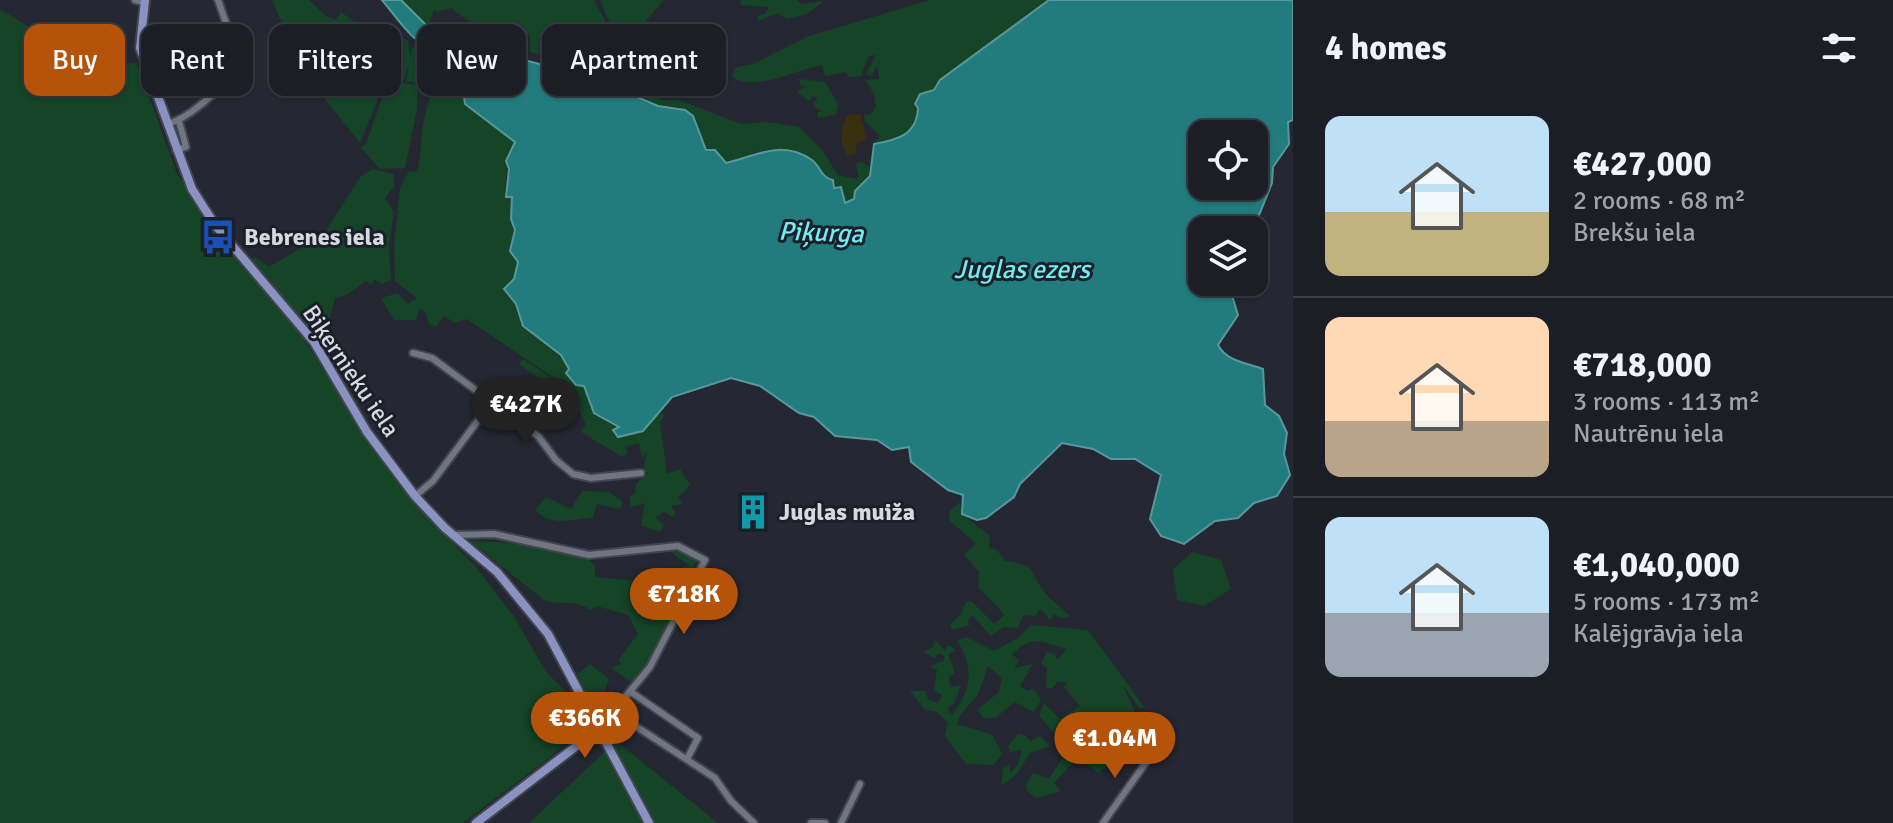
<!DOCTYPE html>
<html lang="en">
<head>
<meta charset="utf-8">
<style>
	:root { --surface:#1c1e26; --page:#25272e; --text:#f1f3f6; --muted:#a0a2a7; --line:#3a3c43; --accent:#b45309 }
	body { margin:0; font-family:Signika,sans-serif; background:var(--page); color:var(--text); height:100vh; display:flex; flex-direction:column; font-size:30px; white-space:nowrap }
	* { box-sizing:border-box; margin:0 }
	p { font-size:26px; color:var(--muted) }
	.icon { flex:none; width:44px; height:44px; fill:none; stroke:currentColor; stroke-width:2; stroke-linecap:round; stroke-linejoin:round }
	.map { position:relative; flex:1; overflow:hidden }
	.panel { display:flex; flex-direction:column; background:var(--surface); width:600px }
	.panel>* { flex:none }
	.hud { position:absolute; left:24px; top:24px; width:760px; height:72px; display:flex; gap:16px }
	.buttons { position:absolute; left:1188px; top:120px; display:grid; gap:16px }
	.buttons a { display:grid; place-items:center; width:80px; height:80px; border-radius:16px; background:var(--surface); box-shadow:0 2px 6px #0004,0 0 0 2px var(--line); font-size:40px }
	.price { position:absolute; translate:-50% -68px; padding:0 18px; border-radius:28px; background:var(--accent); color:#fff; font-size:26px; line-height:52px; filter:drop-shadow(0 2px 4px #0008) }
	.price::after { content:''; position:absolute; left:50%; top:48px; width:24px; height:18px; margin-left:-12px; background:inherit; clip-path:polygon(0 0,100% 0,50% 100%) }
	.price.selected { background:#222; color:#fff }
	ul { padding:0; list-style:none }
	li { display:flex; align-items:center; gap:24px; height:200px; padding:0 32px }
	li+li { border-top:2px solid var(--line) }
	li span { display:grid; place-items:center; flex:none; width:224px; height:160px; border-radius:16px; color:#555 }
	li>.icon { margin-inline-start:auto }
	span .icon { width:96px; height:96px; fill:#fffc; stroke-width:1 }
	li b { font-size:34px }
	h2 { display:flex; justify-content:space-between; align-items:center; height:96px; padding:0 32px; font-size:34px }
	.tag { padding:0 28px; border-radius:16px; background:var(--surface); box-shadow:0 2px 6px #0004,0 0 0 2px var(--line); font-size:28px; line-height:72px }
	.tag.selected { background:var(--accent); color:#fff }
	main { display:flex; flex:1; min-height:0 }
	.map>svg:first-child { display:block }
</style>
</head>
<body>
<main>
<div class="map">
<svg width="1293" height="823" viewBox="0 0 1293 823">
	<rect width="100%" height="100%" fill="#252833"/>
	<!-- green -->
	<path fill="#154427" d="M272,0h37l17,16 10,4 5,-8 24,17 27,2 16,10 2,17 2,-11 9,3 -4,-11 34,9 20,20 -8,13 2,23 50,38 -7,12 -3,38 7,4c2,15 3,41 -2,55l8,11 -4,17 -8,15 10,10 5,17 40,34 15,30h8l8,24 28,19 -6,2v5l4,2 25,-6 14,-16 8,-2 -5,10 7,51 13,-5 10,16 -12,13 4,6 -11,2 5,6 -3,5 -9,-5 -9,5 9,8 -4,7 -19,-7 4,-22 -14,4 -2,-11 6,-2 1,-10 12,-11 -5,-2 4,-19 -5,6 -3,-15 -14,4 3,6 -6,4 -41,-25 5,-8 -7,-13 -7,-1 -5,-23 -100,-68 -12,4 -11,-7 -8,11 -7,-3 -4,-13 -6,-2 -3,11h-22l-13,-22 17,-5 10,11 9,-6 -22,-17 -1,-35 6,-58 9,-17 7,1 3,-6 4,-42 9,-36 -11,-37 -3,32 -12,-2 4,-21 -6,20 -10,-1 -13,13 -21,51 -55,-69z
		M401,0h193l18,34 -2,10 5,-2 7,7c-9,11 -21,12 -34,8l5,-7 -17,3 -3,7c-17,6 -26,-5 -43,-8v-17c-30,-1 -56,-7 -79,-27l-14,4 -3,-2 -6,17z
		M600,0h64l-25,29 6,5 -6,8c-23,1 -31,-23 -39,-42z
		M741,0h55l5,4 23,-3 -17,13 -20,5 -9,-6 -20,8v-5l8,-3 3,-6 -29,-2z
		M930,0h119c-36,34 -82,54 -115,90l-7,1c-7,8 -7,12 -9,23 -3,23 -25,27 -44,30l6,-8 -15,-14 -1,-7 7,-1 5,-8 -2,-12 -9,-14 14,-1 -1,-12 -3,1 -3,8 -6,-2 10,-19 -7,1 -8,20 -13,1 -2,-5 -21,4 -3,-11c-25,4 -69,29 -91,11l6,-9 16,-3 56,-28z
		M0,9c39,24 89,57 137,54l40,111 42,61 64,74 128,191 64,66 40,52 31,54 47,46 -44,40 -86,65h-463z
		M595,71l12,1 55,28h17l62,24 26,-2 32,5 23,23 16,25 18,4 3,-2 -3,-14 7,-1 8,7 -1,7 -15,15v7l-10,6c-22,-29 -42,-63 -84,-53 -12,2 -22,9 -35,12l-20,-13 -13,-33 -15,-10 -20,-1 -47,-20z
		M799,79l26,3 13,22 -2,11 -19,3 1,-6 5,-1 -7,-3 -3,-6 5,-3 -5,-4 -4,6 -13,-10 11,-4 -7,-2z
		M396,82l21,3v24l-12,59 -25,1 -20,-22 6,-3 17,-49z
		M373,169l21,5v13l-9,11 9,14 -5,34 2,34 -9,4 -8,-5 -2,6 -6,-4 -18,13 -13,4 -8,31 -12,7 -65,-75 5,-4 14,10 54,-32 38,-59z
		M523,359l33,22 14,30 -19,9 -3,-9 9,-1 1,-4 -14,3 -10,-12 11,-15 -26,-18z
		M582,491l27,1 14,10 -3,7 -23,-5 -4,13c-21,3 -41,10 -58,-7l11,-13 25,12z
		M960,502l2,12 28,22 -1,12 8,2 8,11c29,4 23,6 37,28 7,10 19,18 28,27l-9,2 -7,-4 -4,6 -9,-11 -7,7 -11,-1 -5,13 -15,-1 -12,9 -19,-21 -5,7 3,3 -18,5 -2,-6 10,-8 6,-14 5,-1 23,23 11,-9 -27,-28 1,-15 -15,-18 12,-10 -27,-24 1,-9z
		M470,541l51,2 66,16 8,6v12l42,4 3,-8 8,-1 -5,17 17,4 8,-17 20,-11 -18,-14 15,2 12,7 -47,100 -16,24 -23,-16 10,-4 -2,-5 19,-25 -10,-19 -31,-9 -6,4c-16,-11 -30,-4 -47,-10z
		M1193,552l28,8 10,29 -27,17 -27,-6 -4,-31z
		M1031,625l57,5 57,78h-6l-16,-23 18,41 -23,-4 -8,11 -12,-4 -7,-16 -19,9 7,16 12,5 7,-3 15,8 -5,18 -10,7 -14,-11 -10,-1 -20,22 7,8 -24,7 -10,-7 -1,-7 7,-11 16,6 12,-19 12,-8 -3,-4h-13l8,-20 -12,4 -14,-17 5,-12 16,16 20,-13 -16,-19 3,-5h-9l-7,7 -5,-2 1,-19 -6,-5 6,-11 8,2 2,6 10,-11c-25,-6 -33,-16 -55,5l7,7 -5,7 19,-4 -13,22 8,5 6,-2 7,10 -7,13 -19,-10 -20,16h-11l-7,-8 22,-18 3,-14 -14,-12 -10,29 -18,20 -3,9 36,11 9,19 -8,11 -28,-1 -21,-28 3,-13 -11,-11 -12,-2 -15,-19h15l3,8 10,4 4,-8 -8,-5 3,-20 -7,-4 13,-5 2,-5 -6,-3 -5,5 -11,-6 10,-5 2,-7 10,11 3,-6 8,5 -8,4 7,18 -6,5 1,10 11,-2 -7,19 -7,4 5,7c19,-23 23,-49 5,-74l10,-4 27,14 24,-13z
		M590,664l19,15 -6,17 5,10 -6,9 -6,-3 -17,-33 -1,-5z
		M1018,734l7,1 5,6 10,-5 10,10 -20,7 -13,21 -16,12 2,-18 7,-4v9l8,-9 4,-14 -12,2 -2,-6z
		M616,741l102,82h-189z"/>
	<!-- sand -->
	<path fill="#38300f" d="M860,114l7,24 -11,7 1,8 -9,3c-10,-14 -7,-27 -1,-41z"/>
	<!-- water -->
	<path fill="#227c7e" stroke="#58989b" stroke-width="2" fill-rule="evenodd" d="M382,0h19l24,24 29,11 11,11h19l5,5 62,16 44,4 16,15 47,20 27,4 8,6 13,34h9l11,13c30,-7 55,-24 86,-3 9,7 9,18 21,20l1,8 7,-1 4,16 9,-4 1,-8 15,-15 4,-32c23,-4 43,-9 44,-36l-3,-4 5,-10 14,-4 6,-10 109,-80h244v120l-5,2 1,22 -16,23 -1,16 -19,47h-51v52h26l10,33 -20,30c9,17 30,18 45,24l2,36 14,11 8,17 -3,21 6,21 -13,21 -23,7 -16,15 -23,3 -31,23 -23,-8 -11,-17 11,-44 -26,-16h-24l-18,-10 -31,-6 -42,41 -6,13 -28,21 -9,2 -15,-6 1,-19 -15,-5 -37,-28 -2,-15 -17,3 -15,-10 -42,-4 -21,-19 -15,-4 -39,-27 -29,-8 -59,19 -29,34 -25,6 -5,-7 6,-3 -25,-14 -10,-27 -8,-1 -10,-12 3,-4 -8,-14 -38,-29 -7,-22 -12,-15 10,-10 4,-17 -8,-11 5,-21 -4,-11 1,-22h-6l3,-28 -3,-8 9,-19 -50,-38 -3,-21 9,-15c-18,-22 -25,-19 -47,-24 -12,-3 -33,-34 -42,-44zM1202,134h52v52h-52z"/>
	<g fill="none" stroke-linecap="round" stroke-linejoin="round">
		<!-- minor casing -->
		<g stroke="#42454d" stroke-width="10">
			<path id="minor" d="M135,0l9,2
				M167,124c26,-6 51,-38 76,-53l-25,-71
				M176,150l10,-3 -7,-26
				M413,353l19,5 106,78 18,24 17,14 18,4 50,-5
				M415,496l18,-15 58,-78
				M454,535l40,-1 95,21 89,-9 27,14 -55,107 -50,61
				M631,692l67,46 -11,21
				M614,712l101,66 16,23 23,22
				M811,823h14
				M841,823l19,-39
				M1103,823l49,-69"/>
		</g>
		<!-- major casing -->
		<g stroke="#42454d" stroke-width="12">
			<path id="major" d="M145,0l-5,48 52,141 23,36 99,117 53,90 48,64 30,32 52,44 51,62 101,189
				M476,823l124,-95"/>
		</g>
		<!-- minor -->
		<use href="#minor" stroke="#707581" stroke-width="6"/>
		<!-- major -->
		<use href="#major" stroke="#8a92c2" stroke-width="8"/>
	</g>
	<!-- icons -->
	<defs>
		<g id="bus-bare" transform="scale(2.76)"><path d="M-5-6H5V4H4V6H2V4H-2V6H-4V4H-5ZM-3.5-4V0h7V-4ZM-3.5 1.2v1.5H-2V1.2ZM2 1.2v1.5H3.5V1.2Z" fill="#1a4fb4" stroke="#1b1f29" stroke-width="2.5" paint-order="stroke"/></g>
		<g id="building-bare" transform="scale(2.76)"><path d="M-4-6H4V6H1V3H-1V6H-4ZM-2.5-4.3h1.7v1.8h-1.7ZM.8-4.3h1.7v1.8H.8ZM-2.5-1h1.7V.8h-1.7ZM.8-1h1.7V.8H.8Z" fill="#0f9aa8" stroke="#1b1f29" stroke-width="2.5" paint-order="stroke"/></g>
	</defs>
	<g fill-rule="evenodd">
		<use href="#bus-bare" x="218" y="237"/>
		<use href="#building-bare" x="753" y="512"/>
	</g>
	<g text-anchor="middle" stroke-width="6" stroke-linejoin="round" paint-order="stroke">
		<!-- poi labels -->
		<g font-size="24" font-weight="bold" fill="#d7d9e0" stroke="#1b1f29" text-anchor="start">
			<text x="244" y="245">Bebrenes iela</text>
			<text x="779" y="520">Juglas muiža</text>
		</g>
		<!-- street labels -->
		<g font-size="24" fill="#d7d9e0" stroke="#1b1f29">
			<text transform="translate(351 371) rotate(56)" y="8">Biķernieku iela</text>
		</g>
		<!-- water labels -->
		<g font-size="26" font-style="italic" fill="#70edf0" stroke="#1b1f29">
			<text transform="translate(821 232) rotate(2)" y="9">Piķurga</text>
			<text x="1022" y="278">Juglas ezers</text>
		</g>
	</g>
</svg>
<div class="buttons">
<a><svg class="icon" aria-label="locate" viewBox="0 0 24 24"><circle cx="12" cy="12" r="6"/><path d="M12 2v4M12 18v4M2 12h4M18 12h4"/></svg></a>
<a><svg class="icon" aria-label="layers" viewBox="0 0 24 24"><path d="M12 4l9 5-9 5-9-5zM3 14l9 5 9-5"/></svg></a>
</div>
<b class="price selected" style="left:526px;top:446px">€427K</b>
<b class="price" style="left:684px;top:636px">€718K</b>
<b class="price" style="left:585px;top:760px">€366K</b>
<b class="price" style="left:1115px;top:780px">€1.04M</b>
<div class="hud">
<a class="tag selected">Buy</a>
<a class="tag">Rent</a>
<a class="tag">Filters</a>
<a class="tag">New</a>
<a class="tag">Apartment</a>
</div>
</div>
<section class="panel">
<h2>4 homes<svg class="icon" aria-label="filters" viewBox="0 0 24 24"><path d="M4 7h16M4 17h16"/><circle cx="9" cy="7" r="2"/><circle cx="15" cy="17" r="2"/></svg></h2>
<ul>
<li><span style="background:linear-gradient(#bfe0f5 60%,#c2b280 0)"><svg class="icon" aria-label="home" viewBox="0 0 24 24"><path d="M3 11l9-7 9 7M6 9v11h12V9"/></svg></span><div><b>€427,000</b><p>2 rooms · 68 m²</p><p>Brekšu iela</p></div></li>
<li><span style="background:linear-gradient(#ffd9b3 65%,#b9a48a 0)"><svg class="icon" aria-label="home" viewBox="0 0 24 24"><path d="M3 11l9-7 9 7M6 9v11h12V9"/></svg></span><div><b>€718,000</b><p>3 rooms · 113 m²</p><p>Nautrēnu iela</p></div></li>
<li><span style="background:linear-gradient(#bfe0f5 60%,#9aa5b1 0)"><svg class="icon" aria-label="home" viewBox="0 0 24 24"><path d="M3 11l9-7 9 7M6 9v11h12V9"/></svg></span><div><b>€1,040,000</b><p>5 rooms · 173 m²</p><p>Kalējgrāvja iela</p></div></li>
</ul>
</section>
</main>
</body>
</html>
